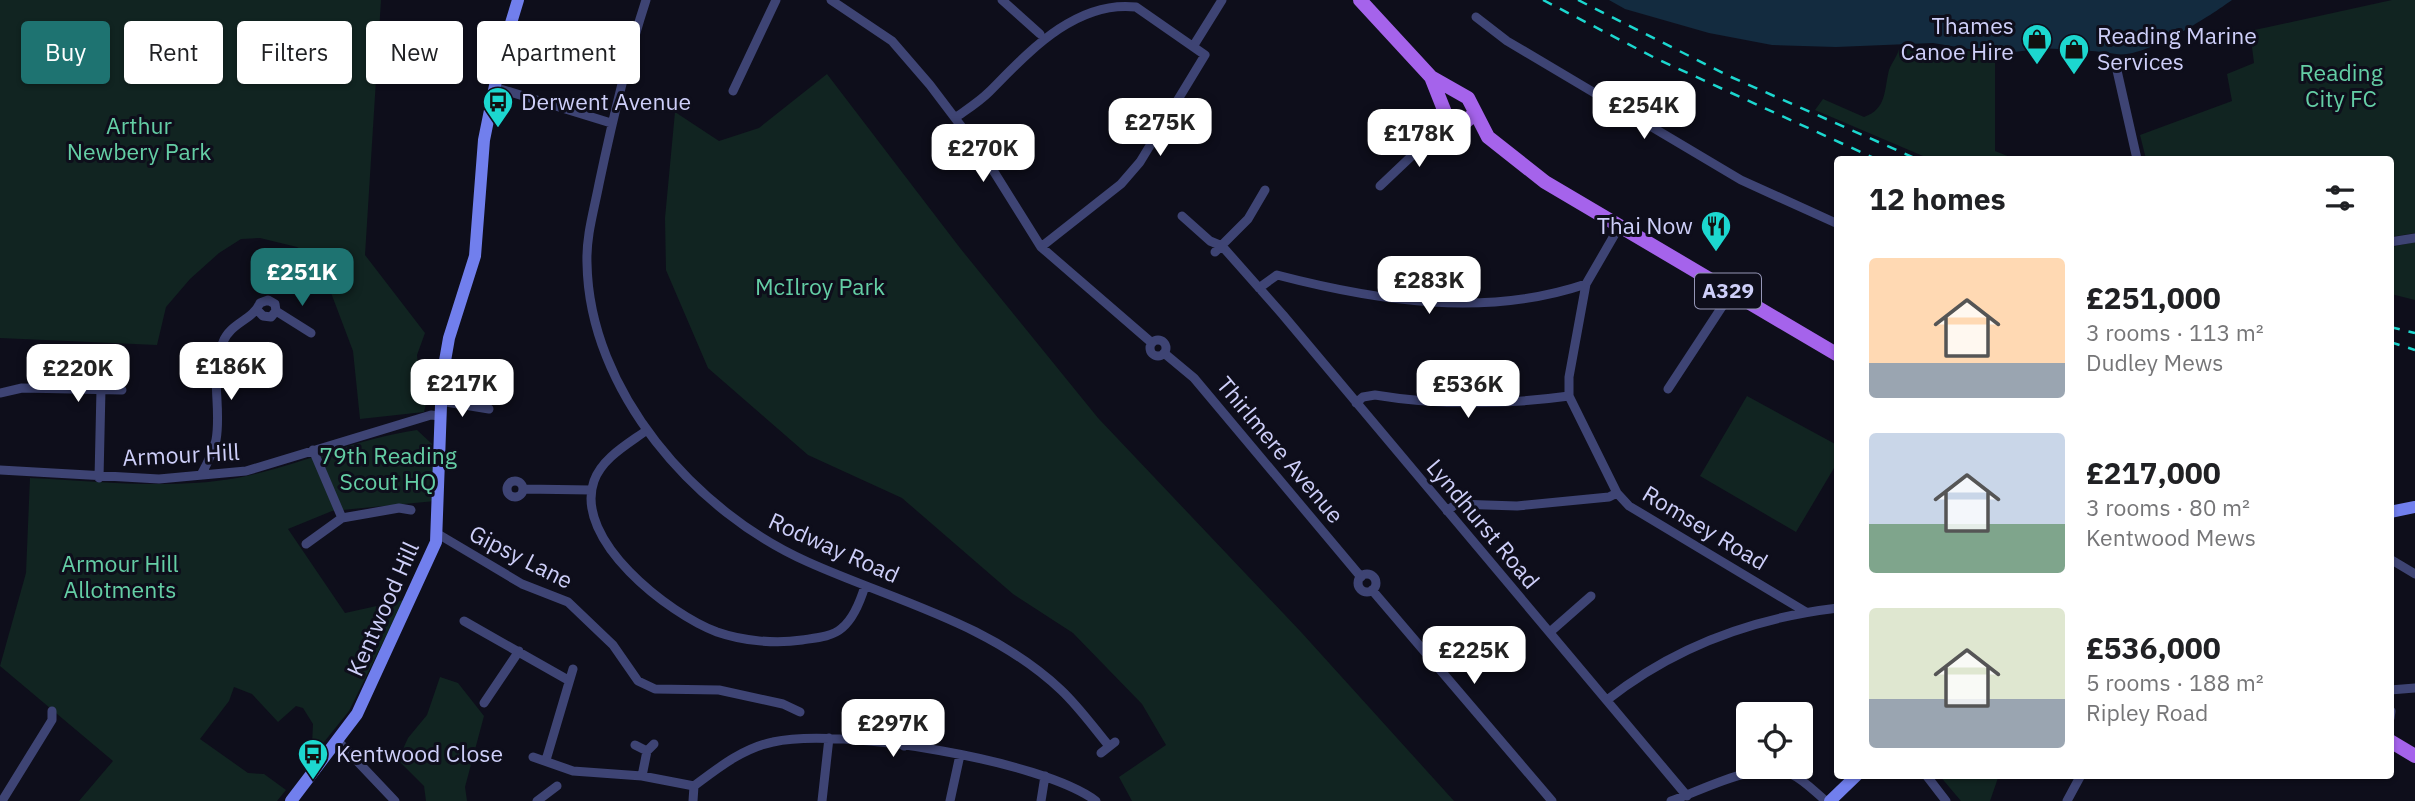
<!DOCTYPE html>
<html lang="en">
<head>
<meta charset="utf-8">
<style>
	:root { --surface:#fff; --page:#f6f6f6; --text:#202124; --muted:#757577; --accent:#1e7371 }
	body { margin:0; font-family:"IBM Plex Sans",sans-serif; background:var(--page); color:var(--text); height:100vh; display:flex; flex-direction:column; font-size:26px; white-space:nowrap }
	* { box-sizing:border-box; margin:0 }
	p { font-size:23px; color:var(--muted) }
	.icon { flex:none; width:38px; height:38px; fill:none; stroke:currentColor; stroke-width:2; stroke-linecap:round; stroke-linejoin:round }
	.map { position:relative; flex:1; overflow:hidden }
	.details { position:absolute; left:1834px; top:156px; width:560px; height:623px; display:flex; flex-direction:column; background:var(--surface); border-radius:7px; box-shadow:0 2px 5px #0004 }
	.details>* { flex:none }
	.banner { position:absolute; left:21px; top:21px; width:665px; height:63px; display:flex; gap:14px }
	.controls { position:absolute; left:1736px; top:702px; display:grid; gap:14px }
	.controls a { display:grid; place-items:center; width:77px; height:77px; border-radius:7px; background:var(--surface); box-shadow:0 2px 5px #0004; font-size:35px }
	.price { position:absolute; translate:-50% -60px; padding:0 16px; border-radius:14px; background:#fff; color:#222; font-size:23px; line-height:46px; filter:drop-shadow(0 2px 4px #0008) }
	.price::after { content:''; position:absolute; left:50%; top:42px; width:21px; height:16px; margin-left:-10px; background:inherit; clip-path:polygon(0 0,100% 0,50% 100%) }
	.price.on { background:var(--accent); color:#fff }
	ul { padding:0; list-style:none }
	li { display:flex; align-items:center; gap:21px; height:175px; padding:0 35px }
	li span { display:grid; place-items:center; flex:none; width:196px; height:140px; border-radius:7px; color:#555 }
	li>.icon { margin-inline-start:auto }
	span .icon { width:84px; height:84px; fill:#fffc; stroke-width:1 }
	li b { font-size:30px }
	h2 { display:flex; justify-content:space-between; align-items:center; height:84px; padding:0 35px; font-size:30px }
	.chip { padding:0 24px; border-radius:7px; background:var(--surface); box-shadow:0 2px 5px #0004; font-size:24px; line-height:63px }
	.chip.on { background:var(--accent); color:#fff }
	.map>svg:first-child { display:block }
</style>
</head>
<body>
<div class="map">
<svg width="2415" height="801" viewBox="0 0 2415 801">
	<rect width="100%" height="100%" fill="#0e0e1b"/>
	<!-- green -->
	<path fill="#112421" d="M0,0h381l-16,255 60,78 -8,22 2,19 12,10 -7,28 -64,7 -7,-68 -34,-90 -22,-14 -37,-9 -19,1 -22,14 -29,26 -24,28 -9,38 -157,-7z
		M2392,0h23v233l-24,4 -1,-78h-244l-6,-24 92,-34 -5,-27 27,-11 -4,-32z
		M1933,48l62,5v98l20,8h-85l-115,-49 8,-11 41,18c23,-8 20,-27 25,-47 3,-8 8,-13 10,-21z
		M827,74l133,174 138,170 203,214 153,169h-322l-13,-24 47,-32 -24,-41 -69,-71 -60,-39 -111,-96 -94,-43 -100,-87 -42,-98 -1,-52 10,-106 44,29 40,-13z
		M2415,242v58l-24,-6v-47z
		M1747,396l90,49v18l-41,69 -96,-56z
		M417,430l15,14 3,57 -103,10 -44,18 57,84 59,-13 -55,111 -33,41 -4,-7 1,-21 -10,-16 -7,-2 -18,16 -26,-28 -18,-7 -5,14 -29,38 48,34 16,1 22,16 -9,11h-198l34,-40 -113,-95 26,-93 4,-95c67,3 140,12 207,0 61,-12 118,-39 180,-48z
		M440,677l18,6 26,33 -19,71 2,14h-41l-2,-15 -26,-26 10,-22 19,-23z
		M1939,775h60l-9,26h-29z"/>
	<!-- water -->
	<path fill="#132b3f" d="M1609,0h623c-22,16 -88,59 -116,54 -27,-5 -56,-4 -84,-7l-2,3 -31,4 -66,-11 -97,4 -64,-2 -63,-12 -84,-24z"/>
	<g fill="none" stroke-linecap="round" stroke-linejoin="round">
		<!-- street -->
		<path stroke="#3e4474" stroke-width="9" d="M646,0c-20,61 -34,122 -47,184 -5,26 -13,52 -12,79 2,128 108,249 221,299 87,39 182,61 253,128 18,17 33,38 48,56
			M831,0l61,41 38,44 56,74 55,88 111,96
			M1002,0l38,34
			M1476,17l31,24 234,139 97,44
			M1194,45l28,-45
			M2116,66l21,93
			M494,87l117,36
			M733,91l43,-91
			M955,118c11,-8 24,-16 34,-26 37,-37 85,-92 147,-85l69,48 -65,107 -19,22 -80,63
			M1380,186l58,-55 16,-5
			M1182,216l28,25 12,5 61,69 404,481
			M1619,227l-33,57 -17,93v19l48,97 12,13 177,106
			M2390,242l25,-4
			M1215,252l33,-33 17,-29
			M1259,288l18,-13c100,26 209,43 309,9
			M276,311l35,22
			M1150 348a8 8 0 1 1 16 0a8 8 0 1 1-16 0Z
			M1164,353l30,25 167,199
			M1668,389l63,-96
			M0,393l22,-5 100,2
			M440,401l49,8
			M1356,403l7,-6 12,-2c66,11 128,10 194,1
			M647,430c-19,14 -45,28 -53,51 -21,59 75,133 123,151 26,9 58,12 85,8 13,-2 30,-3 40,-12 11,-9 19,-29 23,-42
			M313,450l29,68
			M0,470l159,9 87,-8 185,-56 9,1
			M201,475c6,-11 12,-23 15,-35 6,-33 -7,-66 7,-98 7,-19 30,-22 37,-39l8,-3 7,4 1,7 -5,6 -8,-1 -6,-6
			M99,478l2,-89
			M507 489a8 8 0 1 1 16 0a8 8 0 1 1-16 0Z
			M524,489l67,1
			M1447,511l9,-7 61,2 92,-9 8,-4
			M438,534l84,50 46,18 45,43 25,36 17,8 64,1 64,14 17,8
			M306,544l36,-26 57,-10 12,2
			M2390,559l25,15
			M1358 583a9 9 0 1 1 18 0a9 9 0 1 1-18 0Z
			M1372,590l180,211
			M464,621l104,59
			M1550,632l41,-36
			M2390,690l25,-2
			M1607,700c67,-53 146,-82 231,-92
			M484,703l35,-52
			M896,712l24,4
			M2390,718l1,-7
			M338,741l57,60
			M635,745l12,6
			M904,746l5,-31
			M1101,753l14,-11
			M533,757l40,14 69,5 52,10
			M546,760l27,-91
			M1926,775l20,26
			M642,776l5,-25 7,-7
			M694,786c24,-18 49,-38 79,-44 67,-15 269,18 323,59
			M2,801l50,-81v-9
			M537,801l20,-15
			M693,801l1,-15
			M822,801l7,-63
			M950,801l10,-46
			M1041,801l4,-25
			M1671,801c32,-11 88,-42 120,-27 13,6 24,18 35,27
			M2067,801l14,-26"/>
		<!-- secondary -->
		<path stroke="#717fed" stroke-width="12" d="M2390,512l25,-5
			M291,801l66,-87 79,-172 6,-164 7,-40 26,-82 9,-116 17,-84 17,-56
			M1830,801l27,-26"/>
		<!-- primary -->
		<path stroke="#a563eb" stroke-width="14" d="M1360,0l71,77 37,21 20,39 57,45 293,173
			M1431,77l19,48 11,1 14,-13
			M2390,741l25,15"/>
		<!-- rail -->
		<path stroke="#1cd7cf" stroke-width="2.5" stroke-dasharray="10 9" stroke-linecap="butt" d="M1543,0l114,59 219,100
			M1578,0l153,77 186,82
			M2390,327l25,6
			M2390,342l25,8"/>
	</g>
	<!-- icons -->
	<defs>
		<g id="shop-pin" transform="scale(1.575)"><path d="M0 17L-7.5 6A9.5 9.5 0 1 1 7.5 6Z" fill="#1cd7cf" stroke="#0e0e1b"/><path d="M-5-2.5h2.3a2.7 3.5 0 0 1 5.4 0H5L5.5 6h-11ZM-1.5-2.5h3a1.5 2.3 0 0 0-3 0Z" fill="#111"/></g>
		<g id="bus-pin" transform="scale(1.575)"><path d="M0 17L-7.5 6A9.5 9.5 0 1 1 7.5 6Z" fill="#1cd7cf" stroke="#0e0e1b"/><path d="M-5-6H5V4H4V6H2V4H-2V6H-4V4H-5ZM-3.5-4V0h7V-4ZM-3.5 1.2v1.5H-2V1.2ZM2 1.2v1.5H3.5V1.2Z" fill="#111"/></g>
		<g id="restaurant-pin" transform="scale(1.575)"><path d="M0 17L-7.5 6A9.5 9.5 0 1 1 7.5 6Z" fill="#1cd7cf" stroke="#0e0e1b"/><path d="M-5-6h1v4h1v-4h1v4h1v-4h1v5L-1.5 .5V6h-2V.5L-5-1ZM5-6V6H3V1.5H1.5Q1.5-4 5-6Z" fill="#111"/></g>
	</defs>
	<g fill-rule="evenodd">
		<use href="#shop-pin" x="2037" y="39"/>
		<use href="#shop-pin" x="2074" y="49"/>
		<use href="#bus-pin" x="498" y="102"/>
		<use href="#restaurant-pin" x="1716" y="226"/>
		<use href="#bus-pin" x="313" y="754"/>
	</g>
	<g text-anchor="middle" stroke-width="6" stroke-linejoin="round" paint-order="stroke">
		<!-- shield labels -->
		<rect fill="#0e0e1b" stroke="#9495b6" stroke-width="2" x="1695" y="273.5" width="66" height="35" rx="5"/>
		<g font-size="21" font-weight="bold" fill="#cecff9">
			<text x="1728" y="298">A329</text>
		</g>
		<!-- poi labels -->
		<g font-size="23" fill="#cecff9" stroke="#0e0e1b" text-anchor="start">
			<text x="2014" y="34" text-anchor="end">Thames<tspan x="2014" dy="26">Canoe Hire</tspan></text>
			<text x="2097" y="44">Reading Marine<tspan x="2097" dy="26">Services</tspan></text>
			<text x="521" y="110">Derwent Avenue</text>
			<text x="1693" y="234" text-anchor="end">Thai Now</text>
			<text x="336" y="762">Kentwood Close</text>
		</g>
		<!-- park labels -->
		<g font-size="23" fill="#64cea5" stroke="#0e0e1b">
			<text x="2341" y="81">Reading<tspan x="2341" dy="26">City FC</tspan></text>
			<text x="139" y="134">Arthur<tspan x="139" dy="26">Newbery Park</tspan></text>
			<text x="820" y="295">McIlroy Park</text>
			<text x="388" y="464">79th Reading<tspan x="388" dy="26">Scout HQ</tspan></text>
			<text x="120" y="572">Armour Hill<tspan x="120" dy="26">Allotments</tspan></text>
		</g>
		<!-- street labels -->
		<g font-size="23" fill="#cecff9" stroke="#0e0e1b">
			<text transform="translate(1280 450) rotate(50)" y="8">Thirlmere Avenue</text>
			<text transform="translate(181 455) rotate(-3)" y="8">Armour Hill</text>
			<text transform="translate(1483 524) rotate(50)" y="8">Lyndhurst Road</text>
			<text transform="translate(1705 528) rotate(31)" y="8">Romsey Road</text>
			<text transform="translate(834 548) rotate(24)" y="8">Rodway Road</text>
			<text transform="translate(521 557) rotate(27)" y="8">Gipsy Lane</text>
			<text transform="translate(383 609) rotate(-66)" y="8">Kentwood Hill</text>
		</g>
	</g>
</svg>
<div class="controls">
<a><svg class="icon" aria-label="locate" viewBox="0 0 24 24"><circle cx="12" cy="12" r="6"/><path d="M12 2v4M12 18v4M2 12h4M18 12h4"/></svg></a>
</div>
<b class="price" style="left:1644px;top:141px">£254K</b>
<b class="price" style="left:1160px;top:158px">£275K</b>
<b class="price" style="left:1419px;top:169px">£178K</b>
<b class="price" style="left:983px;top:184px">£270K</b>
<b class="price on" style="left:302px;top:308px">£251K</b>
<b class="price" style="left:1429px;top:316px">£283K</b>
<b class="price" style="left:231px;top:402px">£186K</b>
<b class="price" style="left:78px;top:404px">£220K</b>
<b class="price" style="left:462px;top:419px">£217K</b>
<b class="price" style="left:1468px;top:420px">£536K</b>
<b class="price" style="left:1474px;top:686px">£225K</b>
<b class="price" style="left:893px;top:759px">£297K</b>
<div class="banner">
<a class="chip on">Buy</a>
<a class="chip">Rent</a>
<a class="chip">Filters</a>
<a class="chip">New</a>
<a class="chip">Apartment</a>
</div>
<section class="details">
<h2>12 homes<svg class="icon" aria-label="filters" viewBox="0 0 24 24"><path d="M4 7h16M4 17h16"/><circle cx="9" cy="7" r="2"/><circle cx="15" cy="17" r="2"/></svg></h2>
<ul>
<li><span style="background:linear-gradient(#ffd9b3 75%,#9aa5b1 0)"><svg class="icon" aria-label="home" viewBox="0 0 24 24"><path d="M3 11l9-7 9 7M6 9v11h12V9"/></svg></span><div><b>£251,000</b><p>3 rooms · 113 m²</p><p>Dudley Mews</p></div></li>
<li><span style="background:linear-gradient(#c9d6e8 65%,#7fa58c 0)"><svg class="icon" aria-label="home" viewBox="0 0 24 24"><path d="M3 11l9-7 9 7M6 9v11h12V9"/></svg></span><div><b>£217,000</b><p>3 rooms · 80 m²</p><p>Kentwood Mews</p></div></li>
<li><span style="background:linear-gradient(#dfe7d0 65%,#9aa5b1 0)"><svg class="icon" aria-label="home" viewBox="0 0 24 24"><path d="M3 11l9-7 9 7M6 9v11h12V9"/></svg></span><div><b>£536,000</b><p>5 rooms · 188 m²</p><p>Ripley Road</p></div></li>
</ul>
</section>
</div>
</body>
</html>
